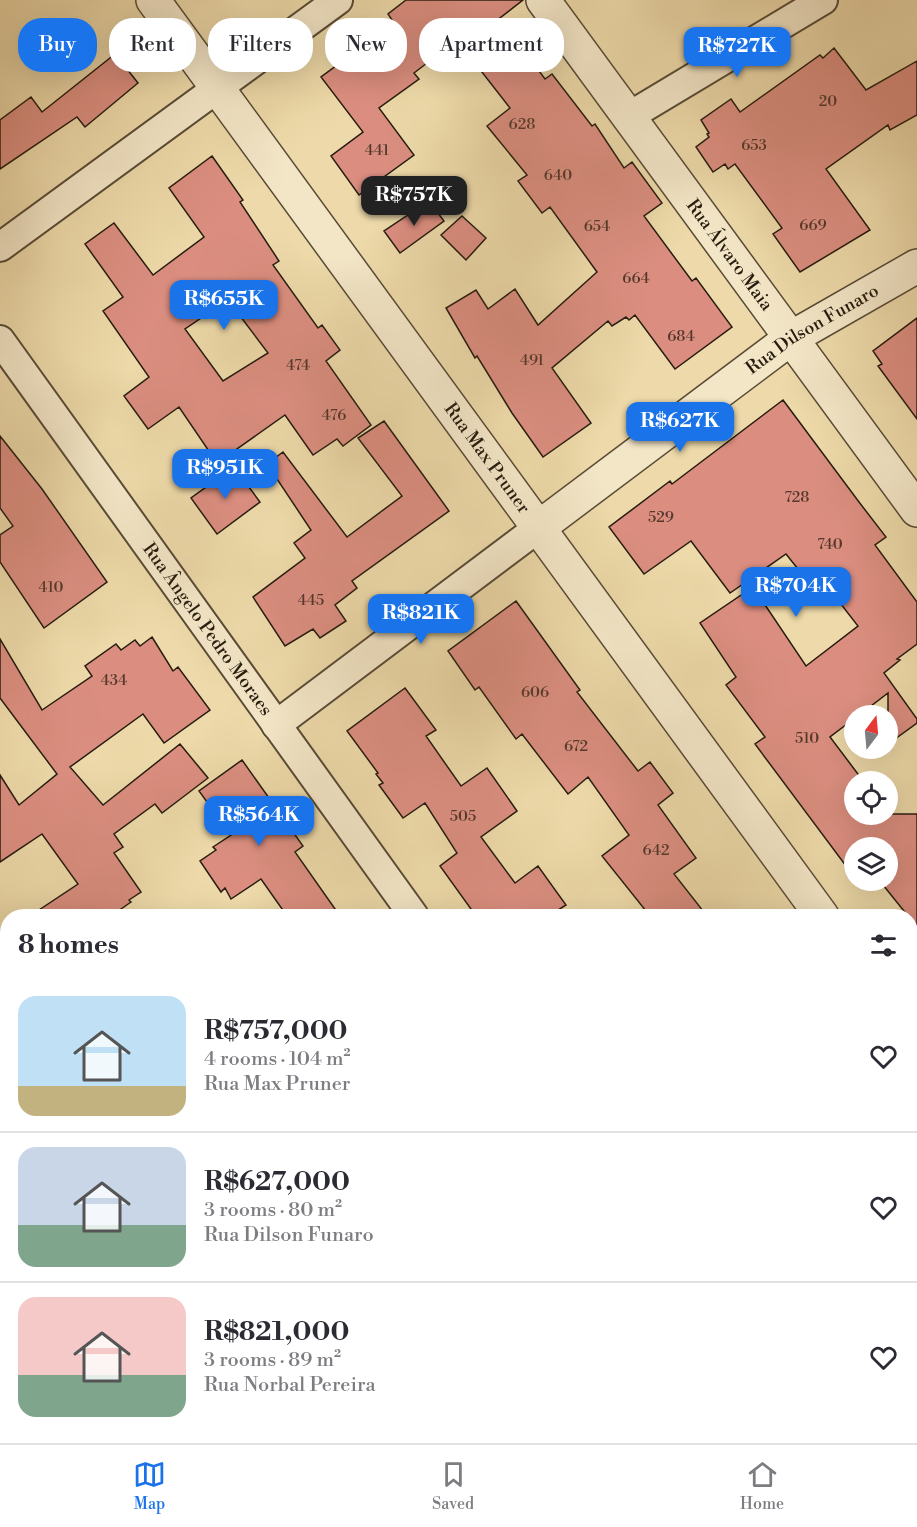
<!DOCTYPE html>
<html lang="en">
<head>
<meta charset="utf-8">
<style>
	:root { --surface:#fff; --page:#f7f7f7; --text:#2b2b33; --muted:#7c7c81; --line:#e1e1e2; --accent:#1a73e8 }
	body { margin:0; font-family:"Libre Bodoni",serif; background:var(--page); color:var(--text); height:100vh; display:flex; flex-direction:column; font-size:22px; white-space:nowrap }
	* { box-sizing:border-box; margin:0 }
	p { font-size:20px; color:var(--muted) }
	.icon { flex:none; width:33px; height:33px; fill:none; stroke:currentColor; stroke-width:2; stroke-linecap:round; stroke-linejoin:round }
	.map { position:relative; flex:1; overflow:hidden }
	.sheet { position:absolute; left:0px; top:909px; width:918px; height:534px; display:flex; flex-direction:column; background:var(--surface); border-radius:24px 24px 0 0; box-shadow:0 6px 24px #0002 }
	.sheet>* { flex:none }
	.banner { position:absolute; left:18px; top:18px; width:600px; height:54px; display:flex; gap:12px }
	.needle { width:39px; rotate:16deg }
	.buttons { position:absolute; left:844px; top:705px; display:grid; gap:12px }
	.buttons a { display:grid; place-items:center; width:54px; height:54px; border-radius:50%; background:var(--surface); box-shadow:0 6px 24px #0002; font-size:30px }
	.price { position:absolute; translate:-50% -51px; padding:0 14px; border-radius:12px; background:var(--accent); color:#fff; font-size:20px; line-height:39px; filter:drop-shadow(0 2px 3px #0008) }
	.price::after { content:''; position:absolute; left:50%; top:36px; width:18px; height:14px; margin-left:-9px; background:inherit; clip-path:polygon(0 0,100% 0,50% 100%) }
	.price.current { background:#222; color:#fff }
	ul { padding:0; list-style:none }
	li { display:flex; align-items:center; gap:18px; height:150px; padding:0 18px }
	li+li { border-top:2px solid var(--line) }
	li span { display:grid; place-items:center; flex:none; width:168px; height:120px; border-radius:18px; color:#555 }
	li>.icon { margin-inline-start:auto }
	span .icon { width:72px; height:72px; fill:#fffc; stroke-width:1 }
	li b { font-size:26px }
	h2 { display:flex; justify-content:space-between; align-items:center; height:72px; padding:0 18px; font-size:26px }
	.pill { padding:0 21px; border-radius:24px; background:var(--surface); box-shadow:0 6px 24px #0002; font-size:21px; line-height:54px }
	.pill.current { background:var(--accent); color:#fff }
	.tab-bar { display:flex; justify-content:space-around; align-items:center; height:84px; border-top:2px solid var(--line); background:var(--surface); font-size:16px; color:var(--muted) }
	.tab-bar a { display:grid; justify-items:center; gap:3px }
	.tab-bar .current { color:var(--accent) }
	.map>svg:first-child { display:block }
</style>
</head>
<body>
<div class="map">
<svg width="917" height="1443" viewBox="0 0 917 1443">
	<rect width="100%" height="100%" fill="#edd9a9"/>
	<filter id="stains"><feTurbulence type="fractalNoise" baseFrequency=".00333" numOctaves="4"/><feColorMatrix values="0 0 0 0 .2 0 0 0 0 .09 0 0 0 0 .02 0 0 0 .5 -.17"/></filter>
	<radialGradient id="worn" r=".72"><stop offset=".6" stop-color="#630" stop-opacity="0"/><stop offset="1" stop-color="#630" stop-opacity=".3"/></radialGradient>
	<!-- building -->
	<path fill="#db8e80" stroke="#261c0f" stroke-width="1.5" fill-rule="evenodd" d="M406,0h117l-23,18 45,61 7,-5 40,52 3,-2 29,44 8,-6 30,41 -18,13 48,65 4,-3 36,49 -57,42 -40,-54 -6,5 -3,-3 -14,9 -4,-5 -56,47 39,55 -48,34 -31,-44 -35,-57 -2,2 -29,-50 30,-18 12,19 27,-20 23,36 59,-53 -47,-65 -8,6 -24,-32 9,-6 -40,-49 23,-18 -53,-68 -43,33 5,6 -40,29 35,47 -55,40 -28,-39 32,-24 -42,-55 73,-54 -6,-9z
		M834,48l32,42 51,-29v54l-27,15 -2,-5 -62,44 44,61 -70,42 -27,-38 9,-6 -47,-64 -7,5 -3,-5 -12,8 -17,-25 13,-10 -2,-3 2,-1 -8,-13 30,-21 9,13 80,-57 3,3z
		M115,54l23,29 -53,44 -8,-10 -77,52v-49l31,-23 11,15z
		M212,156l31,44 -3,2 39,59 -6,4 45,63 4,-3 18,25 -14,11 45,64 -28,21 -6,-7 -24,16 -28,-40 -68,48 -38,-56 -31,22 -24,-33 25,-19 -46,-66 20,-14 -38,-53 29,-21 39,52 51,-38 -35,-49zM228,300l40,53 -45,28 -38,-52z
		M429,201l15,20 -44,32 -16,-22z
		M462,216l24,22 -20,22 -25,-25z
		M917,318v101l-39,-53 4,-2 -9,-13z
		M783,400l76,102 27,35 -11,8 42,57v42l-20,15 3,1 -16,13 33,46v4l-29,21v-51l-30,23h-3v2l-25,19 34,45h-9v32h62v114l-7,-8v-4h-2l-29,-36h9v-32h-33v30l-100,-134 10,-7 -39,-52 10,-8 -36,-54 53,-36 53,79 52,-40 -38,-49 -10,7 -24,-30 -56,39 -39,-52 -47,33 -35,-47 61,-46 2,3z
		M384,421l65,90 -97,70 5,7 -22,17 11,16 -26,17 -7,-9 -28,17 -32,-49 52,-39 -11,-15 17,-13 -44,-66 16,-12 64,85 55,-41 -44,-58z
		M0,436l42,53 65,93 -63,46 -44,-66v-27l13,-9 -13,-18z
		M234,467l26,35 -43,32 -26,-36z
		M516,601l64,89 -3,2 61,79 12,-9 23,31 -15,12 38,53 -22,16 33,42h-57l-48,-60 27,-21 -41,-58 -20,17 -46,-60 -6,5 -37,-52 -4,3 -27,-39z
		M152,637l21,34 5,-4 32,43 -46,33 -21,-29 -73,53 33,38 77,-61 28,34 -46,35 -7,-9 -41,30 9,13 -9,6 27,39 -12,8 2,2 -20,14h-81l48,-32 -36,-50 -42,28v-87l19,30 38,-31 -57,-76v-59l42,71 50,-34 -7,-10 31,-22 5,6 14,-10 5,6z
		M405,688l31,42 -10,6 35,50 26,-18 30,43 -36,26 34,46 23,-17 28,39 -17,11h-73l-36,-50 17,-13 -32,-50 -22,15 -24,-33 4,-2 -7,-9 2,-1 -31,-42z
		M242,760l61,86 -8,6 45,64h-53l-26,-37 -30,20 -6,-11 -4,4 -21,-31 16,-11 -3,-3 18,-12 -32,-44z"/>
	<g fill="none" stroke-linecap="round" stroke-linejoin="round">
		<!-- minor casing -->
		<g stroke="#584b36" stroke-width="32">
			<g id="minor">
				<path d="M628,117l195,-117"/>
				<path d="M0,247l338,-247"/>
				<path id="s1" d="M0,340l414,576"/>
				<path d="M276,725l262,-197"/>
				<path d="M0,982l8,11"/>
				<path d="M300,1436l5,7"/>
				<path d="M786,1436l6,7"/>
				<path d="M534,1443l2,-7"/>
			</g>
		</g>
		<!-- tertiary casing -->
		<g stroke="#584b36" stroke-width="36">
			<g id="tertiary">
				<path id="s2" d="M153,0l669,916"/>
				<path id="s3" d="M543,0l374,510"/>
				<path id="s4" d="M538,528l253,-190 126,-72"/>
				<path d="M910,1038l7,9"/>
			</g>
		</g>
		<!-- minor -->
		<use href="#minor" stroke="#f3e6c7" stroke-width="28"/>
		<!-- tertiary -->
		<use href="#tertiary" stroke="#f3e6c7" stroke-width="33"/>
	</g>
	<g text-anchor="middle" stroke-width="4.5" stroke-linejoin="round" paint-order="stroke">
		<!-- number labels -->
		<g font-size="15" fill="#53382b">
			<text x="828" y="106">20</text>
			<text x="522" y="129">628</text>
			<text x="754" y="150">653</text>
			<text x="377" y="155">441</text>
			<text x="558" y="180">640</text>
			<text x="813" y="230">669</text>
			<text x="597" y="231">654</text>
			<text x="636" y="283">664</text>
			<text x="681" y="341">684</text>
			<text x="532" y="365">491</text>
			<text x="298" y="370">474</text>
			<text x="334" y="420">476</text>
			<text x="797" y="502">728</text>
			<text x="661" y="522">529</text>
			<text x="830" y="549">740</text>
			<text x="51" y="592">410</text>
			<text x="311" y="605">445</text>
			<text x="114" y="685">434</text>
			<text x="535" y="697">606</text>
			<text x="807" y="743">510</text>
			<text x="576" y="751">672</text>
			<text x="463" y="821">505</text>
			<text x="656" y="855">642</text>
		</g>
		<!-- street labels -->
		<g font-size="18" fill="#261c0f" stroke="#f3e6c7">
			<text dy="6" stroke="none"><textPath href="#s3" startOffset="316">Rua Álvaro Maia</textPath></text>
			<text dy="6" stroke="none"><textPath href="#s4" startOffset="339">Rua Dilson Funaro</textPath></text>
			<text dy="6" stroke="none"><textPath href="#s2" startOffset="567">Rua Max Pruner</textPath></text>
			<text dy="6" stroke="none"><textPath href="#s1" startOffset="356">Rua Ângelo Pedro Moraes</textPath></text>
		</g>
	</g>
	<rect width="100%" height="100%" filter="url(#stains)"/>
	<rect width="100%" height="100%" fill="url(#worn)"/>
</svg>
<div class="buttons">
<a><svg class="needle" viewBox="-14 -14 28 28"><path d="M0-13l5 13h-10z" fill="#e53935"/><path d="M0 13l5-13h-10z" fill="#7c7c81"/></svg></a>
<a><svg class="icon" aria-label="locate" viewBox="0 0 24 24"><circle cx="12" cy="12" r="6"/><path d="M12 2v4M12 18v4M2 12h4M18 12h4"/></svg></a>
<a><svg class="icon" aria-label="layers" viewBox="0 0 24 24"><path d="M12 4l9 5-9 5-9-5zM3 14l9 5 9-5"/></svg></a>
</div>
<b class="price" style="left:737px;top:78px">R$727K</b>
<b class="price current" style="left:414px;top:227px">R$757K</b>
<b class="price" style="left:224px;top:331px">R$655K</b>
<b class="price" style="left:680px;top:453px">R$627K</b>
<b class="price" style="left:225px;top:500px">R$951K</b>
<b class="price" style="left:796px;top:618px">R$704K</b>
<b class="price" style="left:421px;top:645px">R$821K</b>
<b class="price" style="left:259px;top:847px">R$564K</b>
<div class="banner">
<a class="pill current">Buy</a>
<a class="pill">Rent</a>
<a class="pill">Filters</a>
<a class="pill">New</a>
<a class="pill">Apartment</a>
</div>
<section class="sheet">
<h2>8 homes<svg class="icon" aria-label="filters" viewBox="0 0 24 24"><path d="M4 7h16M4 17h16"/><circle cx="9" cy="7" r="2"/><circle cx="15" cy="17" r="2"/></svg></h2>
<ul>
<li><span style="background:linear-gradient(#bfe0f5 75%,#c2b280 0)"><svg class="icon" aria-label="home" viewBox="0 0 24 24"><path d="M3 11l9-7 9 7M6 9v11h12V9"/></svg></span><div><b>R$757,000</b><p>4 rooms · 104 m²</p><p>Rua Max Pruner</p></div><svg class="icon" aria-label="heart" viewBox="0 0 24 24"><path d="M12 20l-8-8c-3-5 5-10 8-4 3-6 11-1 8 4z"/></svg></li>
<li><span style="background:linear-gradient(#c9d6e8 65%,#7fa58c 0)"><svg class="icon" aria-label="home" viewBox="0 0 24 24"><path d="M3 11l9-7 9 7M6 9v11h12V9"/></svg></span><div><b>R$627,000</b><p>3 rooms · 80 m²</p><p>Rua Dilson Funaro</p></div><svg class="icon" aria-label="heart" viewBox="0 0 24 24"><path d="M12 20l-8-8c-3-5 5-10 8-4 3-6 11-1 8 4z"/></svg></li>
<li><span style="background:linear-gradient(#f6c9c9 65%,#7fa58c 0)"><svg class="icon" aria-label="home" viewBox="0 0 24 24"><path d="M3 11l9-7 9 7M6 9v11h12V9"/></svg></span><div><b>R$821,000</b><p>3 rooms · 89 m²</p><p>Rua Norbal Pereira</p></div><svg class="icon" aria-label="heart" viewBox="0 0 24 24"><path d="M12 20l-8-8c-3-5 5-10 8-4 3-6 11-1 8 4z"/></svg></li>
</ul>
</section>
</div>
<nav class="tab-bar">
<a class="current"><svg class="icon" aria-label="map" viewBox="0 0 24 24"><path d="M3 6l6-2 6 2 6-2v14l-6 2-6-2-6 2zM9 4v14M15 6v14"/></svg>Map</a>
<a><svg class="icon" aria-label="saved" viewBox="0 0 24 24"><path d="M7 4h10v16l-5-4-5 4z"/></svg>Saved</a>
<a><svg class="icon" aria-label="home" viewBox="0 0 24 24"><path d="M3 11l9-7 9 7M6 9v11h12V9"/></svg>Home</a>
</nav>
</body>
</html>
